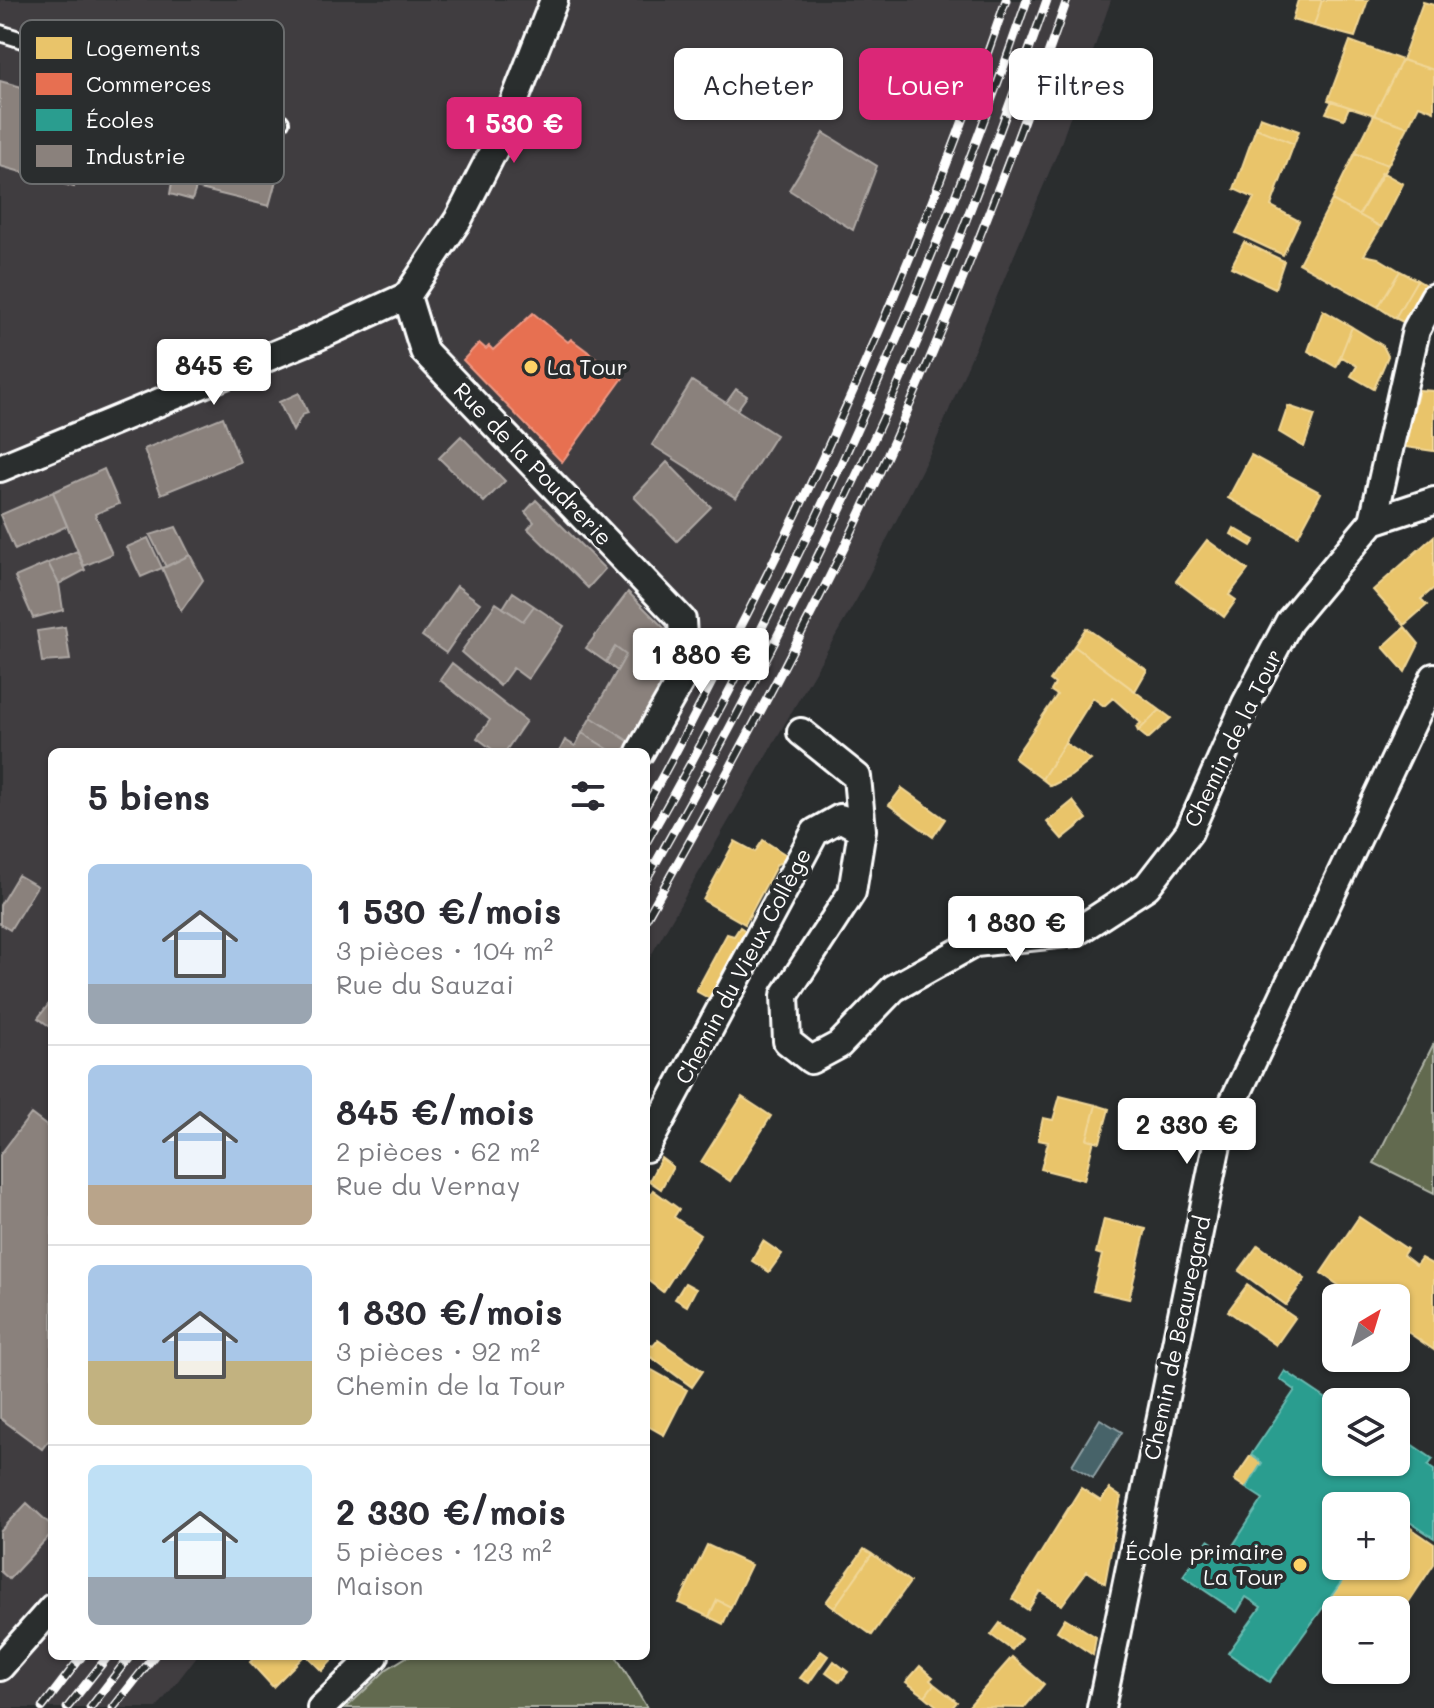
<!DOCTYPE html>
<html lang="fr">
<head>
<meta charset="utf-8">
<style>
	:root { --surface:#fff; --page:#f2f2f3; --text:#2b2b33; --muted:#7c7c81; --line:#e1e1e2; --accent:#db2777 }
	body { margin:0; font-family:Mali,sans-serif; background:var(--page); color:var(--text); height:100vh; display:flex; flex-direction:column; font-size:30px; white-space:nowrap }
	* { box-sizing:border-box; margin:0 }
	p { font-size:26px; color:var(--muted) }
	.icon { flex:none; width:44px; height:44px; fill:none; stroke:currentColor; stroke-width:2; stroke-linecap:round; stroke-linejoin:round }
	.map { position:relative; flex:1; overflow:hidden }
	.panel { position:absolute; left:48px; top:748px; width:602px; height:912px; display:flex; flex-direction:column; background:var(--surface); border-radius:12px; box-shadow:0 2px 6px #0004 }
	.panel>* { flex:none }
	.banner { position:absolute; left:674px; top:48px; width:640px; height:72px; display:flex; gap:16px }
	.needle { width:52px; rotate:38deg }
	.buttons { position:absolute; left:1322px; top:1284px; display:grid; gap:16px }
	.buttons a { display:grid; place-items:center; width:88px; height:88px; border-radius:12px; background:var(--surface); box-shadow:0 2px 6px #0004; font-size:40px }
	.price { position:absolute; translate:-50% -68px; padding:0 18px; border-radius:8px; background:#fff; color:#222; font-size:26px; line-height:52px; filter:drop-shadow(0 2px 4px #0008) }
	.price::after { content:''; position:absolute; left:50%; top:48px; width:24px; height:18px; margin-left:-12px; background:inherit; clip-path:polygon(0 0,100% 0,50% 100%) }
	.price.current { background:var(--accent); color:#fff }
	ul { padding:0; list-style:none }
	li { display:flex; align-items:center; gap:24px; height:200px; padding:0 40px }
	li+li { border-top:2px solid var(--line) }
	li span { display:grid; place-items:center; flex:none; width:224px; height:160px; border-radius:12px; color:#555 }
	li>.icon { margin-inline-start:auto }
	span .icon { width:96px; height:96px; fill:#fffc; stroke-width:1 }
	li b { font-size:34px }
	h2 { display:flex; justify-content:space-between; align-items:center; height:96px; padding:0 40px; font-size:34px }
	.pill { padding:0 28px; border-radius:12px; background:var(--surface); box-shadow:0 2px 6px #0004; font-size:28px; line-height:72px }
	.pill.current { background:var(--accent); color:#fff }
	.map>svg:first-child { display:block }
</style>
</head>
<body>
<div class="map">
<svg width="1434" height="1708" viewBox="0 0 1434 1708">
	<rect width="100%" height="100%" fill="#2a2d2e"/>
	<filter id="ink" filterUnits="userSpaceOnUse"><feTurbulence type="fractalNoise" baseFrequency=".0125" numOctaves="2"/><feDisplacementMap in="SourceGraphic" scale="16" xChannelSelector="R" yChannelSelector="G"/><feConvolveMatrix kernelMatrix="1 2 1 2 8 2 1 2 1" color-interpolation-filters="sRGB"/></filter>
	<g filter="url(#ink)">
		<!-- built -->
		<path fill="#3f3c41" d="M0,0h1111l-52,149 -123,292 -78,156 -212,367v-212h-594v904h145l-40,52h-157z"/>
		<!-- green -->
		<path fill="#626a50" stroke="#b0b4a8" stroke-width="2" d="M1434,1043v150l-60,-30z
			M408,1656h208l31,52h-301l41,-39z"/>
		<!-- water -->
		<path fill="#466369" stroke="#90a1a5" stroke-width="2" d="M1100,1419l22,13 -29,46 -21,-13z"/>
		<!-- homes -->
		<path fill="#e9c46a" stroke="#f0d697" stroke-width="2" d="M1298,0h24l-8,26 -22,-6z
			M1322,0h46l-13,37 -41,-11z
			M1423,2l11,3v65l-32,-10z
			M1350,41l52,19 -28,55 -46,-15z
			M1402,60l32,10v41l-15,-6 -11,22 -34,-12z
			M1332,101l17,6 -5,12 -18,-6z
			M1374,115l34,12 -20,38 -33,-12z
			M1260,117l39,14 -5,13 -38,-16z
			M1256,128l38,16 -23,62 28,15 -16,34 -47,-22 18,-35 -20,-9z
			M1355,153l33,12 -29,50 -27,-15z
			M1382,172l21,12 -22,43 -22,-12z
			M1332,200l49,27 -17,28 14,3 22,13 -22,36 -79,-44z
			M1244,242l40,19 -9,27 -44,-21z
			M1400,271l17,9 -22,38 -17,-11z
			M1417,280l12,7 -20,38 -14,-7z
			M1323,310l29,17 -16,40 -28,-16z
			M1352,327l31,19 5,10 -14,33 -23,-13 6,-10 -15,-9 -6,10z
			M1419,390l15,1v60l-29,-4z
			M1288,406l27,9 -11,32 -25,-15z
			M1251,455l70,38 -23,43 -70,-38z
			M1234,528l21,12 -4,6 -20,-12z
			M1434,536v52l-13,11 6,6 -23,20 -31,-35z
			M1207,540l41,30 -19,25 7,5 -12,17 -48,-36z
			M1405,627l14,17 -14,28 -22,-25z
			M1086,628l61,42 -12,21 -61,-45z
			M1074,646l86,64 -22,21 -2,-4 5,-4 -28,-25 -9,8 -11,-8 -51,81 -28,-21 43,-63 -6,-4 4,-7 -5,-4z
			M1160,710l11,8 -23,21 -10,-8z
			M1065,743l26,17 -20,16 -20,10 -9,-7z
			M902,788l43,31 -12,18 -44,-32z
			M1073,801l14,18 -25,20 -15,-17z
			M763,840l28,18 -14,6 -32,60 -42,-24 32,-59 20,11z
			M740,927l9,6 -37,67 -16,-9 31,-57 7,2z
			M1060,1096l36,9 -9,34 7,1 -10,40 -43,-11 7,-27 -10,-2 5,-22 10,2z
			M742,1097l29,19 -41,65 -29,-19z
			M1096,1105l13,4 -9,33 -13,-3z
			M661,1158l12,9 -12,22 -12,-8z
			M653,1190l26,19 -5,8 26,18 -37,57 -17,-13v-79z
			M1359,1217l48,32 -4,6 13,10 5,-7 13,7v85l-38,-26v-26h-39l-36,-25z
			M1104,1219l42,10 -17,70 -36,-8 9,-36 -6,-2z
			M763,1241l19,13 -13,18 -17,-11z
			M1258,1245l47,34 -19,26 -47,-34z
			M685,1283l11,6 -9,17 -12,-7z
			M1247,1285l48,33 -19,27 -48,-34z
			M658,1340l45,31 -11,16 -41,-30 -5,3v-18l7,4z
			M652,1370l35,20 -23,45 -18,-10v-44z
			M1251,1455l11,8 -16,25 -12,-8z
			M1081,1488l20,13 8,-12 12,8 -16,86 -18,-12 -25,34 -22,-14 -12,19 -16,-11z
			M1396,1518l38,26v20l-38,57v-11h-42l-22,-14 21,-30h43z
			M707,1545l44,20 -20,42 -14,-7 -8,17 -30,-14z
			M864,1549l8,5 -38,54 -8,-6z
			M872,1554l38,28 -38,53 -38,-27z
			M717,1600l14,7 -8,17 -14,-7z
			M1065,1618l31,19 -3,18 -36,-24z
			M1000,1623l21,16 -9,11 -21,-15z
			M821,1651l7,5 -19,27 -9,-5z
			M256,1656h48l-31,31 -23,-25z
			M307,1656h29l-14,15z
			M1012,1657l32,27 -20,24 -56,-1z
			M834,1661l14,11 -8,10 -14,-10z
			M920,1666l13,11 -3,3 4,4 -9,12 -19,-14z
			M934,1684l23,18 -5,6h-13l-14,-12z"/>
		<!-- shops -->
		<path fill="#e76f51" stroke="#ee9a85" stroke-width="2" d="M533,313l35,29 3,-3 52,39 -61,84 -99,-102 16,-17 7,6 3,-3 4,4z"/>
		<!-- schools -->
		<path fill="#2a9d8f" stroke="#6abab1" stroke-width="2" d="M1285,1371l46,31 -5,8 10,7v45h60v-28l37,25 -5,7 6,4v68l-38,-25v-7h-60v60h17l-84,116 -41,-29 33,-46 -15,-10 -9,15 -54,-36 25,-36 20,13 35,-54 -17,-11 16,-25 -11,-8 44,-65 -15,-11z"/>
		<!-- industry -->
		<path fill="#8a817c" stroke="#ada7a3" stroke-width="2" d="M0,81l97,27 -23,79 -74,-21z
			M136,121l47,10 4,-9 24,7 -2,9 73,21 -13,47 -73,-18 -4,12 -22,-6 2,-12 -48,-14z
			M824,133l53,33 -24,64 -64,-40z
			M692,381l84,54 -40,63 -84,-53z
			M736,389l11,7 -10,14 -11,-7z
			M299,393l9,20 -6,2 -9,16 -14,-29z
			M223,417l17,45 -79,32 -17,-45z
			M461,436l44,45 -21,21 -45,-44z
			M667,462l44,45 -34,34 -43,-44z
			M104,469l15,35 -24,10 17,40 -28,12 -31,-74z
			M53,492l14,34 -52,24 -15,-35z
			M536,500l69,69 -17,19 -60,-59 6,-7 -9,-10z
			M176,527l14,28 -24,12 -16,-32z
			M148,538l14,30 -21,9 -14,-30z
			M77,551l8,19 -26,14 -11,-21z
			M190,555l13,25 -22,31 -19,-43z
			M48,563l11,21 4,26 -30,8 -18,-41z
			M457,586l23,17 -34,50 -24,-17z
			M513,592l21,14 -11,15 -20,-13z
			M628,592l48,48 -3,34 -40,70 -42,-27 35,-62 -11,-8 -9,15 -20,-14z
			M496,603l27,18 11,-15 30,20 -36,53 -15,-11 -13,18 -39,-34z
			M65,627l5,33 -28,2 -5,-31z
			M615,647l11,8 -9,16 -11,-9z
			M452,663l74,58 -21,31h-9l-19,-14 13,-18 -50,-40z
			M591,717l42,27 -4,8h-16l-31,-19z
			M582,733l31,19h-54l6,-12 10,6z
			M18,875l19,11 -27,44 -10,-6v-19z
			M52,1000v28l-14,-10z
			M31,1114l21,16v306l-10,13 -42,-31v-263z
			M27,1503l25,23v7l-43,46 -9,-8v-39z"/>
		<g fill="none" stroke-linecap="round" stroke-linejoin="round">
			<!-- service casing -->
			<g stroke="#fff" stroke-width="20">
				<path id="service" d="M0,33l281,89"/>
			</g>
			<!-- minor casing -->
			<g stroke="#fff" stroke-width="32">
				<path id="minor" d="M407,296l17,55 258,269 3,53 -45,79
					M407,296l51,-76 42,-82 54,-138
					M0,468l317,-131 90,-41
					M1373,521l43,-191 18,-33
					M801,732l56,45 5,53 -10,62 -67,103 2,46 24,19 28,-15 55,-57 81,-45 101,-11 71,-46 42,-54 57,-129 43,-81 84,-101 61,-20
					M646,1148l169,-316 25,-14 22,12
					M0,1667l52,-59
					M321,1708l54,-52
					M1101,1708l119,-578 214,-453"/>
			</g>
			<!-- service -->
			<use href="#service" stroke="#2a2d2e" stroke-width="14"/>
			<!-- minor -->
			<use href="#minor" stroke="#2a2d2e" stroke-width="26"/>
			<!-- rail casing -->
			<g stroke="#fff" stroke-width="9">
				<path id="rail" d="M646,806c27,-47 51,-96 77,-145 111,-213 205,-433 283,-661
					M646,843c153,-268 281,-551 381,-843
					M646,880c89,-156 171,-316 245,-479 59,-131 108,-266 156,-401
					M646,919c74,-130 145,-261 210,-396 81,-170 149,-345 211,-523
					M42,1708l40,-52
					M67,1708l41,-52
					M90,1708l40,-52
					M113,1708l41,-52"/>
			</g>
			<!-- rail -->
			<use href="#rail" stroke="#2a2d2e" stroke-width="6" stroke-dasharray="18" stroke-linecap="butt"/>
		</g>
	</g>
	<!-- markers -->
	<g fill="#ffd166" stroke="#2a2d2e" stroke-width="3">
		<circle cx="531" cy="367" r="8"/>
		<circle cx="1300" cy="1565" r="8"/>
	</g>
	<g text-anchor="middle" stroke-width="8" stroke-linejoin="round" paint-order="stroke">
		<!-- poi labels -->
		<g font-size="22" fill="#fff" stroke="#2a2d2e" text-anchor="start">
			<text x="547" y="375">La Tour</text>
			<text x="1284" y="1560" text-anchor="end">École primaire<tspan x="1284" dy="25">La Tour</tspan></text>
		</g>
		<!-- street labels -->
		<g font-size="22" fill="#fff" stroke="#2a2d2e">
			<text transform="translate(533 464) rotate(46)" y="8">Rue de la Poudrerie</text>
			<text transform="translate(1233 738) rotate(-64)" y="8">Chemin de la Tour</text>
			<text transform="translate(743 966) rotate(-62)" y="8">Chemin du Vieux Collège</text>
			<text transform="translate(1177 1338) rotate(-78)" y="8">Chemin de Beauregard</text>
		</g>
	</g>
	<!-- legend -->
	<rect x="20" y="20" width="264" height="164" rx="12" fill="#2a2d2e" stroke="#6a6c6d" stroke-width="2"/>
	<rect x="36" y="37" width="36" height="22" fill="#e9c46a"/>
	<rect x="36" y="73" width="36" height="22" fill="#e76f51"/>
	<rect x="36" y="109" width="36" height="22" fill="#2a9d8f"/>
	<rect x="36" y="145" width="36" height="22" fill="#8a817c"/>
	<g font-size="22" fill="#fff">
		<text x="86" y="56">Logements</text>
		<text x="86" y="92">Commerces</text>
		<text x="86" y="128">Écoles</text>
		<text x="86" y="164">Industrie</text>
	</g>
</svg>
<div class="buttons">
<a><svg class="needle" viewBox="-14 -14 28 28"><path d="M0-13l5 13h-10z" fill="#e53935"/><path d="M0 13l5-13h-10z" fill="#7c7c81"/></svg></a>
<a><svg class="icon" aria-label="layers" viewBox="0 0 24 24"><path d="M12 4l9 5-9 5-9-5zM3 14l9 5 9-5"/></svg></a>
<a>+</a>
<a>−</a>
</div>
<b class="price current" style="left:514px;top:165px">1 530 €</b>
<b class="price" style="left:214px;top:407px">845 €</b>
<b class="price" style="left:701px;top:696px">1 880 €</b>
<b class="price" style="left:1016px;top:964px">1 830 €</b>
<b class="price" style="left:1187px;top:1166px">2 330 €</b>
<div class="banner">
<a class="pill">Acheter</a>
<a class="pill current">Louer</a>
<a class="pill">Filtres</a>
</div>
<section class="panel">
<h2>5 biens<svg class="icon" aria-label="filters" viewBox="0 0 24 24"><path d="M4 7h16M4 17h16"/><circle cx="9" cy="7" r="2"/><circle cx="15" cy="17" r="2"/></svg></h2>
<ul>
<li><span style="background:linear-gradient(#a9c7e8 75%,#9aa5b1 0)"><svg class="icon" aria-label="home" viewBox="0 0 24 24"><path d="M3 11l9-7 9 7M6 9v11h12V9"/></svg></span><div><b>1 530 €/mois</b><p>3 pièces · 104 m²</p><p>Rue du Sauzai</p></div></li>
<li><span style="background:linear-gradient(#a9c7e8 75%,#b9a48a 0)"><svg class="icon" aria-label="home" viewBox="0 0 24 24"><path d="M3 11l9-7 9 7M6 9v11h12V9"/></svg></span><div><b>845 €/mois</b><p>2 pièces · 62 m²</p><p>Rue du Vernay</p></div></li>
<li><span style="background:linear-gradient(#a9c7e8 60%,#c2b280 0)"><svg class="icon" aria-label="home" viewBox="0 0 24 24"><path d="M3 11l9-7 9 7M6 9v11h12V9"/></svg></span><div><b>1 830 €/mois</b><p>3 pièces · 92 m²</p><p>Chemin de la Tour</p></div></li>
<li><span style="background:linear-gradient(#bfe0f5 70%,#9aa5b1 0)"><svg class="icon" aria-label="home" viewBox="0 0 24 24"><path d="M3 11l9-7 9 7M6 9v11h12V9"/></svg></span><div><b>2 330 €/mois</b><p>5 pièces · 123 m²</p><p>Maison</p></div></li>
</ul>
</section>
</div>
</body>
</html>
